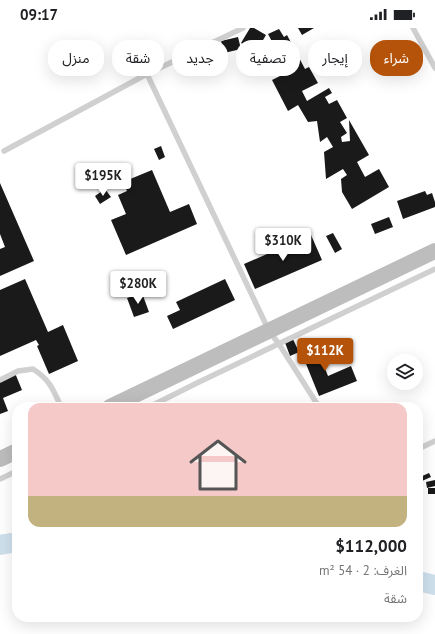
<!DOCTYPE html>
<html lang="ar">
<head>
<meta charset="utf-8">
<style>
	:root { --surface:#fff; --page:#f6f6f6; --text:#202124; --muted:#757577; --accent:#b45309 }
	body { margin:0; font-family:"PT Sans","Noto Sans Arabic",sans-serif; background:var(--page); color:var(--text); direction:rtl; height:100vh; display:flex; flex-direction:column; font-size:15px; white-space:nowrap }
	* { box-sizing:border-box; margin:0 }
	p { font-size:13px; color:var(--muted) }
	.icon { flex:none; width:22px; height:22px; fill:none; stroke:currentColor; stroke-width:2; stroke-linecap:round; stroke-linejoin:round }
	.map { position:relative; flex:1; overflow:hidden; direction:ltr }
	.panel { position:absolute; left:12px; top:374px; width:411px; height:220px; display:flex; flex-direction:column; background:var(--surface); border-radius:16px; box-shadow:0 4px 16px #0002; direction:rtl }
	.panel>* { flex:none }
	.hud { position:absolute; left:12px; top:12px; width:411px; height:36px; direction:rtl; display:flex; gap:8px }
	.controls { position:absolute; left:387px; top:326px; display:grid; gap:8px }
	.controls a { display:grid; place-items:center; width:36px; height:36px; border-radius:50%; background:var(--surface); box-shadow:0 4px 16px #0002; font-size:20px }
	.price { position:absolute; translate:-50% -34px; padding:0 9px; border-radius:4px; background:#fff; color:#222; font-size:13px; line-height:26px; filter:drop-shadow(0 1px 2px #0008) }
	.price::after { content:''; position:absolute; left:50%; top:24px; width:12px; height:9px; margin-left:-6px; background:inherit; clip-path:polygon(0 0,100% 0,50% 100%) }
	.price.selected { background:var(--accent); color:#fff }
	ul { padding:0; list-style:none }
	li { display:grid; align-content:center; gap:8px; height:212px; padding:0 16px }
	li span { display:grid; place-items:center; height:124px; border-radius:12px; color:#555 }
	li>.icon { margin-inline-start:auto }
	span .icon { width:72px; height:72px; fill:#fffc; stroke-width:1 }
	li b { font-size:17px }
	.tag { padding:0 14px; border-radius:16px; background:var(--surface); box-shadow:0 4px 16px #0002; font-size:14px; line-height:36px }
	.tag.selected { background:var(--accent); color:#fff }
	.status { display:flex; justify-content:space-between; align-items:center; height:28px; padding:0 20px; background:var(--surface); direction:ltr }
	.status svg { height:11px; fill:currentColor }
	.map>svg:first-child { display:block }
</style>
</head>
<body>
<div class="status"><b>09:17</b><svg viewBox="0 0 49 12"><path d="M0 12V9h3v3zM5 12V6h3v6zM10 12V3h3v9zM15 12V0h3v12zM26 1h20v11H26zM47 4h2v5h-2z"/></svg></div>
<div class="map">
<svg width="435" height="606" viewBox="0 0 435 606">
	<rect width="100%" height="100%" fill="#fff"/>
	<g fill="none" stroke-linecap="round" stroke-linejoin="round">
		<!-- river -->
		<path stroke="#cfe0ed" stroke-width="20" d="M0,517l17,-3
			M418,553l17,4"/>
	</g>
	<!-- building -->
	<path fill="#1a1a1a" d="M250,0h4l12,7 -10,17 -15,-9z
		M298,0h16l-12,7z
		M279,1l5,8 3,-2 18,34 4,-2 9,16 -16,8 5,10 22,-13 3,5 -7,4 4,7 8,-4 10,18 -7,4 7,11 -6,4 1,5 8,-1 -1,-21 20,35 -12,7 8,15 14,-8 10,18 -37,22 -10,-17 -1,-13 6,-4 -4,-6 -17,10 -2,-27 9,-5 -6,-10 -7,5 -3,-21 -9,1 -10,-17 -10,6 -16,-31 16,-8 -20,-38z
		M238,9l3,12 -17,4 -3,-12z
		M161,118l4,11 -6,3 -5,-11z
		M152,142l18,42 19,-8 8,20 -71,31 -15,-35 15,-6 -8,-19 9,-4 -4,-9z
		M0,155l34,78 -34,15v-27l5,-2 -5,-13z
		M105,161l6,8 -11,7 -5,-8z
		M425,163l2,4 5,-2 3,9v5l-32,12 -6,-18z
		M389,189l4,10 -18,7 -4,-10z
		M333,205l9,16 -7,4 -9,-17z
		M311,207l11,25 -67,29 -11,-25z
		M134,247l4,14 -13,5 -4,-10 6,-2 -2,-5z
		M25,251l23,53 15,-7 15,36 -29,13 -12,-28 2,-1 -3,-5 -36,16v-66z
		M225,251l10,21 -62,29 -6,-13 13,-6 -4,-8z
		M142,265l7,19 -15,5 -7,-19z
		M292,309l7,15 -9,4 -6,-16z
		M315,315l13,33 23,-10 6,15 -38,15 -19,-47z
		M15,345l7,17 -19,8 5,13 -8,3v-34z
		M429,445l2,4 -9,4 -2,-4z
		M435,452v6l-8,2 -1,-6z
		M428,460h7v6h-7z"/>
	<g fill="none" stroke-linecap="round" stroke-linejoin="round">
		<!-- lane -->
		<path stroke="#d0d0d0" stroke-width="5.5" d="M413,0l22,40
			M147,46l122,257 10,13 40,63
			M4,123l143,-77 96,-46
			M0,352l18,-9 15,-2c17,11 20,20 28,38
			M149,379l50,-25 236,-113
			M418,421l17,-8
			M0,451l17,-8"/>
		<!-- secondary -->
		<path stroke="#bdbdbd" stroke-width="16" d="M110,379l325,-156
			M0,431l17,-8"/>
	</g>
</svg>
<div class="controls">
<a><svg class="icon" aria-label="layers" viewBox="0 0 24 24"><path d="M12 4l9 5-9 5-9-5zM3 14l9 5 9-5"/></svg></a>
</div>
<b class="price" style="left:103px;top:169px">$195K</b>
<b class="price" style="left:283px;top:234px">$310K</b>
<b class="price" style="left:138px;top:277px">$280K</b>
<b class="price selected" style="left:325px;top:344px">$112K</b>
<div class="hud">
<a class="tag selected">شراء</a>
<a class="tag">إيجار</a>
<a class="tag">تصفية</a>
<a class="tag">جديد</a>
<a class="tag">شقة</a>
<a class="tag">منزل</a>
</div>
<section class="panel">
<ul>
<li><span style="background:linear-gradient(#f6c9c9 75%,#c2b280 0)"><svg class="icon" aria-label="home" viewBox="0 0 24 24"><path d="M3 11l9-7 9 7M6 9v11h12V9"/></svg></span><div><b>$112,000</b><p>الغرف: 2 · 54 m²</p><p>شقة</p></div></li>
</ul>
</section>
</div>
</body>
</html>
